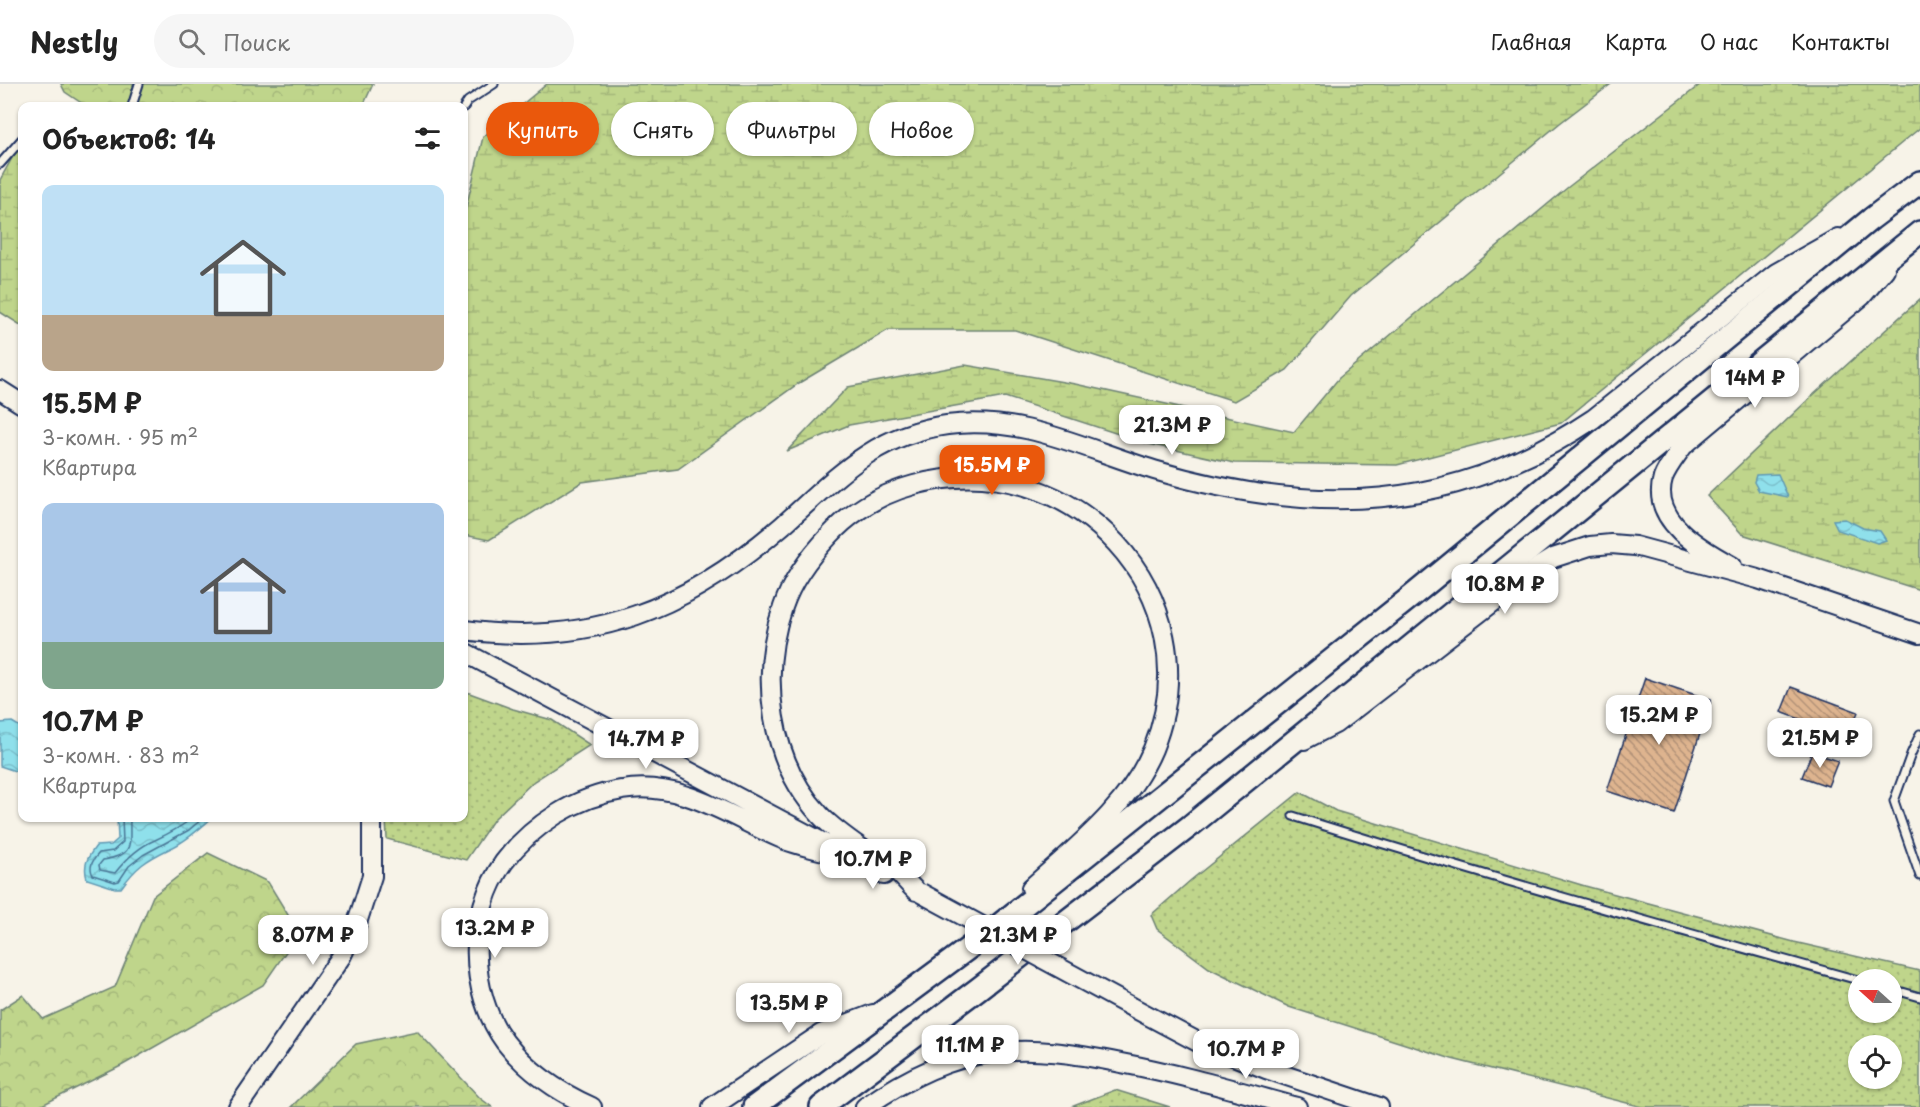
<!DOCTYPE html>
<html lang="ru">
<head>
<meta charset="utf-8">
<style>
	:root { --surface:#fff; --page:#f6f6f6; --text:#222; --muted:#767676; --line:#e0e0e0; --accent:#ea580c }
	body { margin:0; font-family:"Playpen Sans",sans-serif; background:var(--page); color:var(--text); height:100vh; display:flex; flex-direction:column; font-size:22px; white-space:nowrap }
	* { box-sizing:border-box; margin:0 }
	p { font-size:20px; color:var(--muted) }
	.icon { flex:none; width:33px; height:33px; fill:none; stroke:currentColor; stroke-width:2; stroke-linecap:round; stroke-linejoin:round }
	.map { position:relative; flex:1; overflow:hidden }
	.details { position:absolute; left:18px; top:18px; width:450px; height:720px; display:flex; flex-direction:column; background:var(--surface); border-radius:12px; box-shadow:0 2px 4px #0004 }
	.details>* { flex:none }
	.hud { position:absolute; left:486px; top:18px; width:570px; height:54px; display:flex; gap:12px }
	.needle { width:39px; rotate:291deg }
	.buttons { position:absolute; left:1848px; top:885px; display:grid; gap:12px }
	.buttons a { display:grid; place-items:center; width:54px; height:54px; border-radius:50%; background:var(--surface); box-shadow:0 2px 4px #0004; font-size:30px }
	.price { position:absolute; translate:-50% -51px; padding:0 14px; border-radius:12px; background:#fff; color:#222; font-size:20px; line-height:39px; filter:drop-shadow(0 2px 3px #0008) }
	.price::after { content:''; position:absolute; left:50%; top:36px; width:18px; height:14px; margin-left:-9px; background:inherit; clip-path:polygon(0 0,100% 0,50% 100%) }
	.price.active { background:var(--accent); color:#fff }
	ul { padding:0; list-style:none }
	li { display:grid; align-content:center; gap:12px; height:318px; padding:0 24px }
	li span { display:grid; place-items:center; height:186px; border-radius:12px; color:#555 }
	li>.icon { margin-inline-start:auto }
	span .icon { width:108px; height:108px; fill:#fffc; stroke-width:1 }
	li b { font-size:26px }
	h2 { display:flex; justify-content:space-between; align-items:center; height:72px; padding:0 24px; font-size:26px }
	.pill { padding:0 21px; border-radius:27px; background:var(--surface); box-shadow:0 2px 4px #0004; font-size:21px; line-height:54px }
	.pill.active { background:var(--accent); color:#fff }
	header { display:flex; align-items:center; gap:36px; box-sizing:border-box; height:84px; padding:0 30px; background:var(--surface); border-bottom:2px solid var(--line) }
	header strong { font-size:28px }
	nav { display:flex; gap:33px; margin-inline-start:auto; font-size:21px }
	.search { width:420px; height:54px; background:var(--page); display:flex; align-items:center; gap:15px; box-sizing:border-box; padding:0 21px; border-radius:33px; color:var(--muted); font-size:22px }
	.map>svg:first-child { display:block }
</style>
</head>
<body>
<header>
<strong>Nestly</strong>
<div class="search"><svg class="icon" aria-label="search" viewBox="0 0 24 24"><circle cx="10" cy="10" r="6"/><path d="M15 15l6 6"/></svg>Поиск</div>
<nav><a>Главная</a><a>Карта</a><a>О нас</a><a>Контакты</a></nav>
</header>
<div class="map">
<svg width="1920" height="1023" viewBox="0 0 1920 1023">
	<defs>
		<pattern id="grass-dots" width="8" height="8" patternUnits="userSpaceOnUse" patternTransform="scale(1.5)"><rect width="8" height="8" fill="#bfd58b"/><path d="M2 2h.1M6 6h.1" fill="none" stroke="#a4b77a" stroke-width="1.8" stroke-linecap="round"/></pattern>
		<pattern id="forest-crowns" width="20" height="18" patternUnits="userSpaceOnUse" patternTransform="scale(1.5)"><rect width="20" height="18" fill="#bfd58b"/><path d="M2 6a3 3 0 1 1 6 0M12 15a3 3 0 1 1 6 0" fill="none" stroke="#a4b77a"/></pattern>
		<pattern id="wetland-marsh" width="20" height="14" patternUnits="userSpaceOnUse" patternTransform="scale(1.5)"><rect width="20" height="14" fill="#bfd58b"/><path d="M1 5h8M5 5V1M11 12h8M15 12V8" fill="none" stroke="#a4b77a"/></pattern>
		<pattern id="water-waves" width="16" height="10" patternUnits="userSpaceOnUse" patternTransform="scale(1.5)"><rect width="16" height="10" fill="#8fe0eb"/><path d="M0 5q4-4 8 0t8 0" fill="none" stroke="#7bc0cc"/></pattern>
		<pattern id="building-back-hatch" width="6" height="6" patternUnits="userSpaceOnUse" patternTransform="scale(1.5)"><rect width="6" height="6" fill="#deb48f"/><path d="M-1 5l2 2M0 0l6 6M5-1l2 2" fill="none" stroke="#b39378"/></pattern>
	</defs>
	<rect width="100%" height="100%" fill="#f7f3e8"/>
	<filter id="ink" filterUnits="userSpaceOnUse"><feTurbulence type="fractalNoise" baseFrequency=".0167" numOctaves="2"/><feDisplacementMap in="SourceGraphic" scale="12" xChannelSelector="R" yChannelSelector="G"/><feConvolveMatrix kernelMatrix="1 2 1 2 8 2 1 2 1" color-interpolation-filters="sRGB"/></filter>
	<g filter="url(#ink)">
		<!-- grass -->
		<path fill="url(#grass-dots)" stroke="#6d8274" stroke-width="1.5" fill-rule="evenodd" d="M464,607l49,18 39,11 38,25 -56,36 -40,38 -28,41 -79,-21 -1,-21h78z
			M1300,708l36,19 249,75 209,56 126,29v136h-277l-191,-48 -163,-52 -80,-39 -52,-39 -6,-14 40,-35zM1858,896h34v32h-34zM1858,962h34v32h-34z
			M1115,1006l55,17h-99z"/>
		<!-- forest -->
		<path fill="url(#forest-crowns)" stroke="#6d8274" stroke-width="1.5" d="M61,0h312l-10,22h-277l-21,-14z
			M208,769l60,29 31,51 -36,52 -142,81 -83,41h-38v-97l23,-15 20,24 72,-32 38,-91z
			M417,947l63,67 12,9h-201l65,-63z"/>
		<!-- wetland -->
		<path fill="url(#wetland-marsh)" stroke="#6d8274" stroke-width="1.5" d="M547,0h1064l-51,39 -209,173 -64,74 -53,31 -219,-71h-127l-89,53 -121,86 -96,13 -93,58 -25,-5v-319l19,-79z
			M1701,0h219v44l-359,295 -164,42 -163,-2 -85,-19 -144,-47 -156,28 -62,26 61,-64 117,-22 110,19 219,48 45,-54 228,-190z
			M17,65l5,2v175l-22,-14v-132z
			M1920,215v291l-178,-56 -35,-38 104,-99z"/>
		<!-- water -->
		<path fill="url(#water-waves)" stroke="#6199b3" stroke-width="1.5" d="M1778,390l10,23 -29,-6 -5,-9 2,-7z
			M1845,435l18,9 17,3 6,9 -9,3 -39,-13 -5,-10z
			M12,638l10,6v43h-7l-15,-5v-43z
			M117,734h95c-13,11 -27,24 -43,31 -23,11 -33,18 -48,39h-6l-28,-9c-4,-14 0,-21 9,-33l15,-1 7,-6z"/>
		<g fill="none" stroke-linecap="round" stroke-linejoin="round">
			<!-- shore -->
			<path stroke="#497696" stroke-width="1.5" d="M122,734l1,24 -10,9 -14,2c-6,7 -11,14 -6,22l22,7 4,-1 10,-15 14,-11 46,-25 14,-12
				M130,734c-1,27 6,36 -27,42l-4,5 1,5 15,3c11,-14 23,-26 40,-33 13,-6 25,-12 37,-22"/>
		</g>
		<!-- building -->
		<path fill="url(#building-back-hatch)" stroke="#1b2f5e" stroke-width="1.5" d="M1645,594l66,22 -37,113 -67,-22z
			M1791,603l67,25 -10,25 -67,-25z
			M1812,668l26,9 -10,25 -26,-9z"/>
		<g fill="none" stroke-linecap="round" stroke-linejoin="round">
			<!-- service casing -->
			<g stroke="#1b2f5e" stroke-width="11">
				<path id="service" d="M132,22l7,-22
					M464,23l4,-6 26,-17
					M0,80l22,-25
					M1920,650l-9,20 -17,47 26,75
					M1293,732c187,59 376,112 565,164
					M1892,905l28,8"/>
			</g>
			<!-- secondary casing -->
			<g stroke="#1b2f5e" stroke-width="22">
				<path id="secondary" d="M0,306l22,14
					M1732,482c-31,-17 -82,-45 -69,-88 4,-11 14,-23 20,-32l179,-150 23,-27
					M464,546c129,17 222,-21 319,-105 53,-47 90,-90 164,-100 76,-10 137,24 207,45 159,47 299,43 439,-51l183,-146 62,-35
					M464,568l420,223
					M1304,656l31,-16 205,-158 13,-8 37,-12 21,-2 24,2 123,33 162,55
					M916,807c-8,-7 -13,-15 -21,-21 -7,-6 -16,-10 -24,-15 -17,-12 -37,-25 -51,-40 -50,-54 -61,-139 -37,-208 9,-27 27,-51 47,-72 23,-25 51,-41 84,-50 157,-43 302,110 239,264 -24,57 -77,98 -122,139
					M1132,923l66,35 68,27 113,38
					M238,1023l103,-150 16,-34 15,-47v-58
					M592,1023c-34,-15 -64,-35 -87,-65 -37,-50 -38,-129 -1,-180 28,-37 71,-65 118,-72 58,-10 107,26 158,48 21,9 44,13 66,18
					M712,1023l109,-73 52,-20
					M865,1023c36,-25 81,-49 125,-54 44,-6 87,1 131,10 59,11 117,28 176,44"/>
			</g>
			<!-- primary casing -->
			<g stroke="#1b2f5e" stroke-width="26">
				<path id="primary" d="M754,1023l239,-177 419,-334 459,-377 49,-37
					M821,1023l157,-118 212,-163 730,-594"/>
			</g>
			<!-- service -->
			<use href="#service" stroke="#f7f3e8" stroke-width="7"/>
			<!-- secondary -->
			<use href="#secondary" stroke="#f7f3e8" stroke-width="18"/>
			<!-- primary -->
			<use href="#primary" stroke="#f7f3e8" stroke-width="21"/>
			<!-- secondary-bridge casing -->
			<g stroke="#1b2f5e" stroke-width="22" stroke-linecap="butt">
				<path id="secondary-bridge" d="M921,809l211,114"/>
			</g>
			<!-- secondary-bridge -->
			<use href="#secondary-bridge" stroke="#f7f3e8" stroke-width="18"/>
		</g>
	</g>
</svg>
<div class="buttons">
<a><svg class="needle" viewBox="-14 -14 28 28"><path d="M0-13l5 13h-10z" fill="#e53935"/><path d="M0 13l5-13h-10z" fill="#767676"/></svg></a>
<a><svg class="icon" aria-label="locate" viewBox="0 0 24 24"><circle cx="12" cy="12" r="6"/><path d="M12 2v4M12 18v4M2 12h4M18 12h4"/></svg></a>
</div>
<b class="price" style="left:1755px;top:325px">14M ₽</b>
<b class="price" style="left:1172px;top:372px">21.3M ₽</b>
<b class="price active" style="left:992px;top:412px">15.5M ₽</b>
<b class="price" style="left:1505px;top:531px">10.8M ₽</b>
<b class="price" style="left:1659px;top:662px">15.2M ₽</b>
<b class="price" style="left:1820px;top:685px">21.5M ₽</b>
<b class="price" style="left:646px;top:686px">14.7M ₽</b>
<b class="price" style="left:873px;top:806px">10.7M ₽</b>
<b class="price" style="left:495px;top:875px">13.2M ₽</b>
<b class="price" style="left:313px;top:882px">8.07M ₽</b>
<b class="price" style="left:1018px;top:882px">21.3M ₽</b>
<b class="price" style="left:789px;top:950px">13.5M ₽</b>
<b class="price" style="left:970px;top:992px">11.1M ₽</b>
<b class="price" style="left:1246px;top:996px">10.7M ₽</b>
<div class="hud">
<a class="pill active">Купить</a>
<a class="pill">Снять</a>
<a class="pill">Фильтры</a>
<a class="pill">Новое</a>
</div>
<section class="details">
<h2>Объектов: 14<svg class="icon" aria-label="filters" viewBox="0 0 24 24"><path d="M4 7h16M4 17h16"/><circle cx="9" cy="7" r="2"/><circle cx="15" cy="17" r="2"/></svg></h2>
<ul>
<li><span style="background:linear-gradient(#bfe0f5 70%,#b9a48a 0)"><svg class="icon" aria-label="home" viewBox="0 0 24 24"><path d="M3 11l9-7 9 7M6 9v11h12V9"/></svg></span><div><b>15.5M ₽</b><p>3-комн. · 95 m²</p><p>Квартира</p></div></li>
<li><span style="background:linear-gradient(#a9c7e8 75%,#7fa58c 0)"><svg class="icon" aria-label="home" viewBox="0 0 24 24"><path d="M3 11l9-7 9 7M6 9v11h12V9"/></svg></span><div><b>10.7M ₽</b><p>3-комн. · 83 m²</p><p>Квартира</p></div></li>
</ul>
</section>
</div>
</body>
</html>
